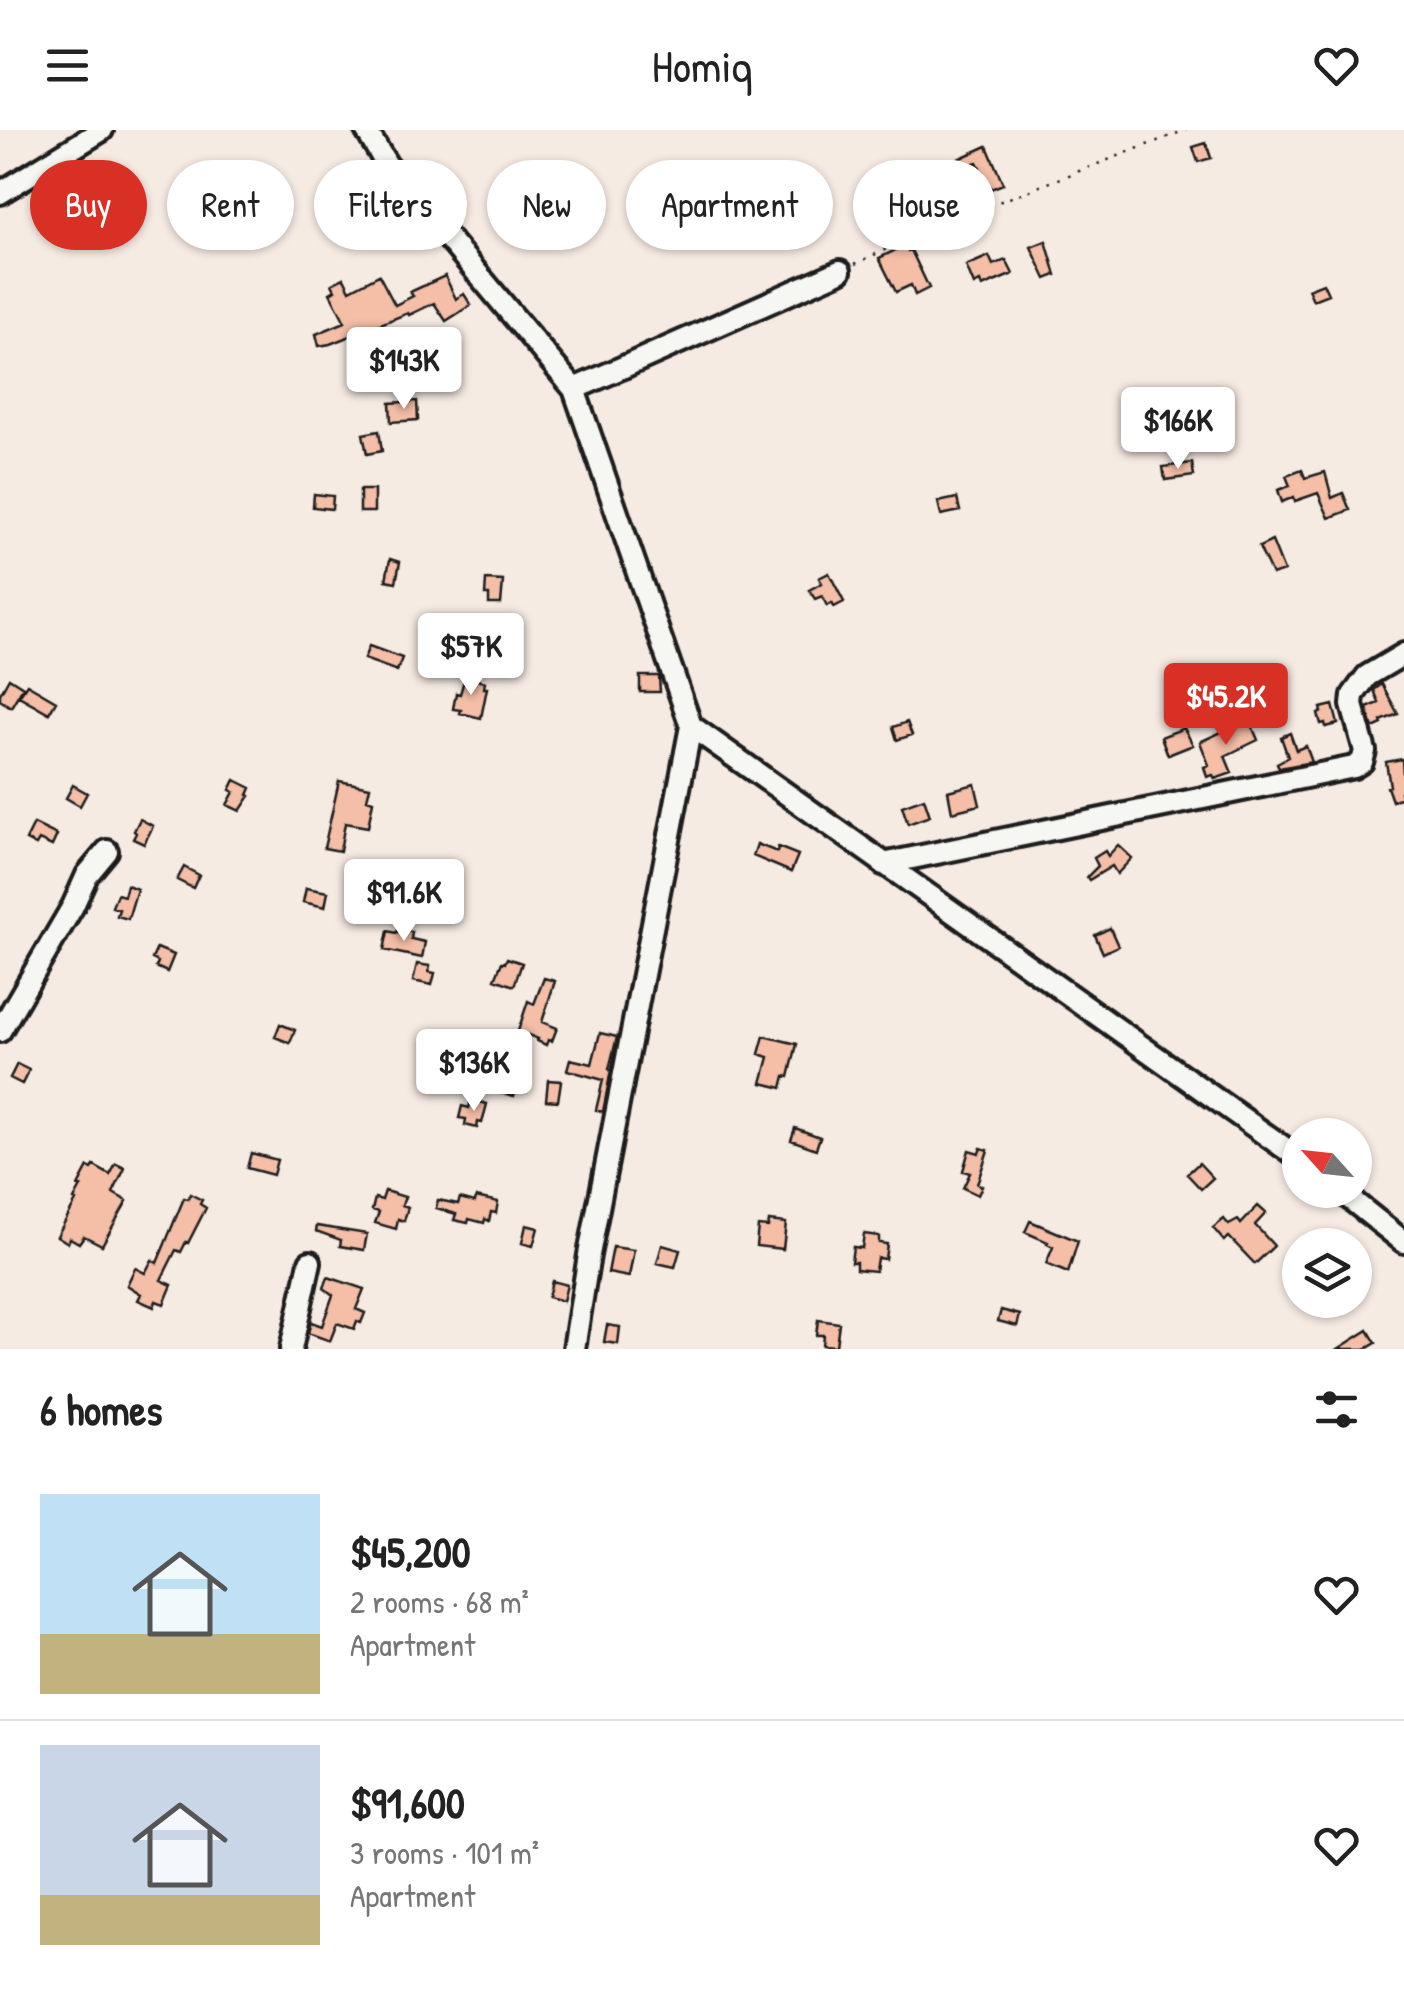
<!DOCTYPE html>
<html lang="en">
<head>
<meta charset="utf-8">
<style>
	:root { --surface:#fff; --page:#f2f2f2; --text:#222; --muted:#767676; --line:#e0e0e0; --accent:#d93025 }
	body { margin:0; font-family:"Patrick Hand",sans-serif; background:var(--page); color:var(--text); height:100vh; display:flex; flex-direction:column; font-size:38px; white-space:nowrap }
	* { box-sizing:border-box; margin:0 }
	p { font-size:32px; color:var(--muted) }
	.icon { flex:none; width:55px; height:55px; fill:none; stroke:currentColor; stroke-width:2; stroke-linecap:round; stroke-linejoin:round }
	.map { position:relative; height:1219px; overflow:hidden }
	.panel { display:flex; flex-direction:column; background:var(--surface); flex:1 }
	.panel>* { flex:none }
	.banner { position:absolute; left:30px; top:30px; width:1345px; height:90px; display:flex; gap:20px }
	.needle { width:65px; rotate:297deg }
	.tools { position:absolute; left:1282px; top:988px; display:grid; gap:20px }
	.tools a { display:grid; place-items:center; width:90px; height:90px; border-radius:50%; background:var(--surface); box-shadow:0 2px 8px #0004; font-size:50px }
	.price { position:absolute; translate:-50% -85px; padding:0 22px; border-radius:10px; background:#fff; color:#222; font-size:32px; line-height:65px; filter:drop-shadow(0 2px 5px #0008) }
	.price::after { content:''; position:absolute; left:50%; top:60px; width:30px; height:22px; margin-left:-15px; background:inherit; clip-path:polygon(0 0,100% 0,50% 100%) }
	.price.current { background:var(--accent); color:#fff }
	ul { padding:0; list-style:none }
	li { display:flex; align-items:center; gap:30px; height:250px; padding:0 40px }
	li+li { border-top:2px solid var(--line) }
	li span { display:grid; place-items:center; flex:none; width:280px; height:200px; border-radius:0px; color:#555 }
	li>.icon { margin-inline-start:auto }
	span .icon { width:120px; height:120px; fill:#fffc; stroke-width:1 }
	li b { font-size:42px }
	h2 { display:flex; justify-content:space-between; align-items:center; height:120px; padding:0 40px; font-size:42px }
	.chip { padding:0 35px; border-radius:45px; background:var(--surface); box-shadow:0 2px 8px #0004; font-size:35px; line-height:90px }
	.chip.current { background:var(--accent); color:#fff }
	header { display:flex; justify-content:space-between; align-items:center; height:130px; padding:0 40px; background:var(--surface); font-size:45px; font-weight:600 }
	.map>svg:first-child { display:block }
</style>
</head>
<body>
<header><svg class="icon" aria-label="menu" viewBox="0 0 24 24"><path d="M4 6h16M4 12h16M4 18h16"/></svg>Homiq<svg class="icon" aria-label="heart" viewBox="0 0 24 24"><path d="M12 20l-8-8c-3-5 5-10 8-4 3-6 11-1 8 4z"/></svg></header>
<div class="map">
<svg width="1404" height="1219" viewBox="0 0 1404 1219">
	<rect width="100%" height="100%" fill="#f6ebe3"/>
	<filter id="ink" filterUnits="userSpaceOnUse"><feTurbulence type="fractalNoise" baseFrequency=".01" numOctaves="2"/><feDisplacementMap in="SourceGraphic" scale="20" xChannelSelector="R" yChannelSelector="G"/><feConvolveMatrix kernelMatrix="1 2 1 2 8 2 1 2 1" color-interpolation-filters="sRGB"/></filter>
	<g filter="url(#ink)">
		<!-- building -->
		<path fill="#f4bea7" stroke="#1c1c1c" stroke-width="2.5" d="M1206,13l5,15 -13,4 -5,-15z
			M987,16l16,38 -12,5 -14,-27 -27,9 -3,-7z
			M353,48l3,10 -19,6 -3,-10z
			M404,85l19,27 -26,-15z
			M1046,111l10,34 -10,4 -15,-32z
			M906,115l2,6 3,-1 18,38 -14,7 -4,-10 -15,7 -17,-34z
			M989,126l4,9 13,-5 7,14 -31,13 -2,-5 -6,3 -8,-19z
			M379,145l16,30 18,-9 -3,-4 35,-16 11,23 8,-5 7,11 -25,16 -12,-18 -25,12 -1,-2 -78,31 -11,2 -3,-12 29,-12 -15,-29 5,-3 -3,-6 12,-6 6,12z
			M1323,153l5,11 -15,6 -5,-11z
			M417,271l1,19 -27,2 -1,-19z
			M379,301l3,20 -15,3 -4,-20z
			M1192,333l2,13 -29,4 -2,-13z
			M1302,340l3,8 20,-6 7,26 11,-5 7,17 -21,8 -11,-25 -23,8 -1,-4 -12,5 -4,-12 12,-4 -4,-10z
			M360,360h14v22h-14z
			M314,364l19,2 -1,13 -19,-2z
			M957,368l3,13 -19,4 -3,-13z
			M1272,411l12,30 -12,4 -13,-28z
			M390,429l10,3 -4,20 -10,-2z
			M829,443l15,29 -10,5 -2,-4 -5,3 -5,-10 -7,3 -6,-9 13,-7 -3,-5z
			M486,450l17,1 -2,23h-12v-9h-4z
			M369,516l33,12 -5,13 -33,-12z
			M640,546h19l1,16h-20z
			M465,547l20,5 -1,6h3l-6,30 -21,-5 1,-3 -8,-1 3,-16 4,1z
			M1258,547l6,11 -16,9 -6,-10z
			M9,548l14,9 -12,20 -11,-7v-6z
			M27,554l29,17 -7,12 -30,-17z
			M1382,554l16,30 -17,7 1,3 -9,4 -6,-20 12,-5 -5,-13z
			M1333,575l5,19 -12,3 -1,-4 -4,1 -3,-10 4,-2 -1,-4z
			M1249,589l9,21 -33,16 7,17 -17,6 -2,-4 -6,2 -3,-10 5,-2 -9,-23z
			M907,592l5,13 -15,5 -4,-13z
			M1184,598l9,17 -25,10 -7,-18z
			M1290,603l6,17 10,-4 6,16 -33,6 -2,-5 11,-6 -7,-20z
			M1402,629l2,31 -4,2 2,5 -10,4 -5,-14 3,-1 -4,-24z
			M235,650l16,8 -3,7 2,1 -10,15 -13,-6 7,-13 -4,-2z
			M339,651l31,6 -3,12 6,2 -5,26 -23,-4 -5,28 -16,-3z
			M975,654l5,21 -28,7 -4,-21z
			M73,655l14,8 -7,13 -14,-8z
			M924,668l6,18 -22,8 -6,-18z
			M140,689l13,7 -9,18 -11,-5 3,-6 -2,-2z
			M34,694l23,11 -5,11 -13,-6 -3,5 -10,-5z
			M757,714l20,8 1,-5 20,8 -7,17 -38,-16z
			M1118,715l14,13 -15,16 -5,-8 -23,14 -2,-3 11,-11 -4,-8 11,-7 3,5z
			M184,737l15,8 -6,13 -16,-8z
			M127,755l10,4 -9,30 -11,-3 2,-7 -7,-2 5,-13 7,2z
			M306,758l22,4 -3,15 -22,-5z
			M1110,798l8,18 -15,7 -8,-18z
			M398,800l14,2 -1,7 14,3 -3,16 -38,-8 4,-19 9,2z
			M157,818l17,7 -7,17 -11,-5 2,-5 -6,-3z
			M507,828l15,5 -8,23 -19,-7 7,-17 3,1z
			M417,834l13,2 -1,6 6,1 -3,12 -19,-4z
			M544,848l11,3 -13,41 15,6 -5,13 -4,-1 -2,5 -9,-4 1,-2 -20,-8 10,-30 6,3z
			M280,894l15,6 -5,13 -15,-6z
			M600,903l17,4 -8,32 2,1 -8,42 -7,-2 7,-30 -36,-10 3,-11 22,5z
			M764,906l33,8 -8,33 -4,-1 -3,12 -20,-5 7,-26 -10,-3z
			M17,934l12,6 -7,14 -12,-6z
			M500,946l18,5 -4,15 -18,-4z
			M548,950l13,1 -3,20 -12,-1z
			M471,970l16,4 -5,19 -4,-1 -1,6 -12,-3 1,-6 -7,-1 3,-12 7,2z
			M795,998l25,9 -4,12 -25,-9z
			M981,1018l7,2 -11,34 5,2 -4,9 -15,-7 7,-15 -7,-2 6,-21 10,3z
			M251,1023l26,7 -4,15 -26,-7z
			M1199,1033l14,15 -12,11 -14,-15z
			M116,1034l9,4 -12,25 14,8 -25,44 -18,-9 -5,7 -9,-5 -2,5 -11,-7 19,-35 -2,-1 7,-13 -3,-1 10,-19 4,2 2,-3 16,9z
			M385,1061l20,6 -3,8 6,2 -4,14 -6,-2 -2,10 -21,-6 4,-11 -7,-2 3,-12 7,2z
			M190,1064l12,6 -2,4 6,4 -18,35 -2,-1 -5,10 -5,-2 -15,30 11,5 -8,19 -8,-3 -2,6 -16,-7 3,-6 -14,-9 8,-17 10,5 7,-13 5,3 27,-65 4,1z
			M476,1067l22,5 -2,11 -5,-1 -2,9 -4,-2 -1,4 -15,-4 -1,4 -14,-3 2,-6 -20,-6 2,-8 20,4 2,-6 15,4z
			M1258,1076l8,7 -11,12 19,21 -19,18 -26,-27 -5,4 -11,-13 11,-9 5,6 9,-5 3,4z
			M769,1091l17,2 -3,26 -27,-3 2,-20 10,1z
			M1030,1091l48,20 -10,32 -22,-9 7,-17 -6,-3 1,-2 -23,-10z
			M526,1095l12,3 -5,18 -11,-3z
			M317,1096l50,8 -3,16 -24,-4 1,-6 -25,-9z
			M864,1104l15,2v7l8,1 -2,15 -8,-1 -2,13 -19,-2v-7h-5l2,-15 9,1z
			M662,1115l18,5 -5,17 -18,-4z
			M613,1117l21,3 -5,27 -21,-4z
			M328,1147l36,12 -8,20 9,4 -4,10 -4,-2 -3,8 -17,-6 -7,18 -22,-8 3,-11 11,4 11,-31 -9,-7z
			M552,1151l15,4 -4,16 -15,-4z
			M1001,1180l19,5 -3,11 -19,-5z
			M818,1190l21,3 -3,23 -14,-1 1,-10h-7z
			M607,1195l13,2 -2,17 -14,-2z
			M1368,1200l8,13 -10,6h-28z"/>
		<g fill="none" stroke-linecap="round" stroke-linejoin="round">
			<!-- minor casing -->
			<g stroke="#1c1c1c" stroke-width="28">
				<path id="minor" d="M366,0l21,35 187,224 117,337 609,433
					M0,63l102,-63
					M574,259l266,-118
					M883,734l471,-97 8,-5 3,-11 -13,-46 1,-10 14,-19 37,-22
					M0,901l73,-125 14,-31 20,-24
					M1339,1060l65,52
					M291,1219l19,-87
					M574,1219l15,-94 102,-529"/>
			</g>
			<!-- path -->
			<path stroke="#1c1c1c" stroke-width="2.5" stroke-dasharray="2.5 8" stroke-linecap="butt" d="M855,134l76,-36 255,-98"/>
			<!-- minor -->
			<use href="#minor" stroke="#f6f6f2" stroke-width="20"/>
		</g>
	</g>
</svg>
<div class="tools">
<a><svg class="needle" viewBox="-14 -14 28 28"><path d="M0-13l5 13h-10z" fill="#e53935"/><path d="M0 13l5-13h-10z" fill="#767676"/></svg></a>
<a><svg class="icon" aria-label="layers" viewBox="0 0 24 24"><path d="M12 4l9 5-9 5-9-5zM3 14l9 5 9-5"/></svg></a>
</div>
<b class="price" style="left:404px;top:282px">$143K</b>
<b class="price" style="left:1178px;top:342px">$166K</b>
<b class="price" style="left:471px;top:568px">$57K</b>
<b class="price current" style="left:1226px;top:618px">$45.2K</b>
<b class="price" style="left:404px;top:814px">$91.6K</b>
<b class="price" style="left:474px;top:984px">$136K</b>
<div class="banner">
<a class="chip current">Buy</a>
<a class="chip">Rent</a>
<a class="chip">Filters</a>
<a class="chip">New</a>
<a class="chip">Apartment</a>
<a class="chip">House</a>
</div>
</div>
<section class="panel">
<h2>6 homes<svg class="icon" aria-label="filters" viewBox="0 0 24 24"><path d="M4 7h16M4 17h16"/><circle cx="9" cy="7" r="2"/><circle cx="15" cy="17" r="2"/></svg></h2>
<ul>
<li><span style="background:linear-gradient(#bfe0f5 70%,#c2b280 0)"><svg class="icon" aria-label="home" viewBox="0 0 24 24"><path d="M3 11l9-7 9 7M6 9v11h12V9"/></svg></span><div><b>$45,200</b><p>2 rooms · 68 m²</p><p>Apartment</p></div><svg class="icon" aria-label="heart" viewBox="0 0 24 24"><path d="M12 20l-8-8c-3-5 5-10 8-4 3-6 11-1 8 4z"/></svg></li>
<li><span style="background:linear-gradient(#c9d6e8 75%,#c2b280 0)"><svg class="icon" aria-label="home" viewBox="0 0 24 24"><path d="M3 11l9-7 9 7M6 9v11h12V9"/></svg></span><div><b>$91,600</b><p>3 rooms · 101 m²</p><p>Apartment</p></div><svg class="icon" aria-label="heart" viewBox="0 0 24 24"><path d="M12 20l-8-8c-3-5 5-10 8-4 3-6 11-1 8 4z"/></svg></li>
</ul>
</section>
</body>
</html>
